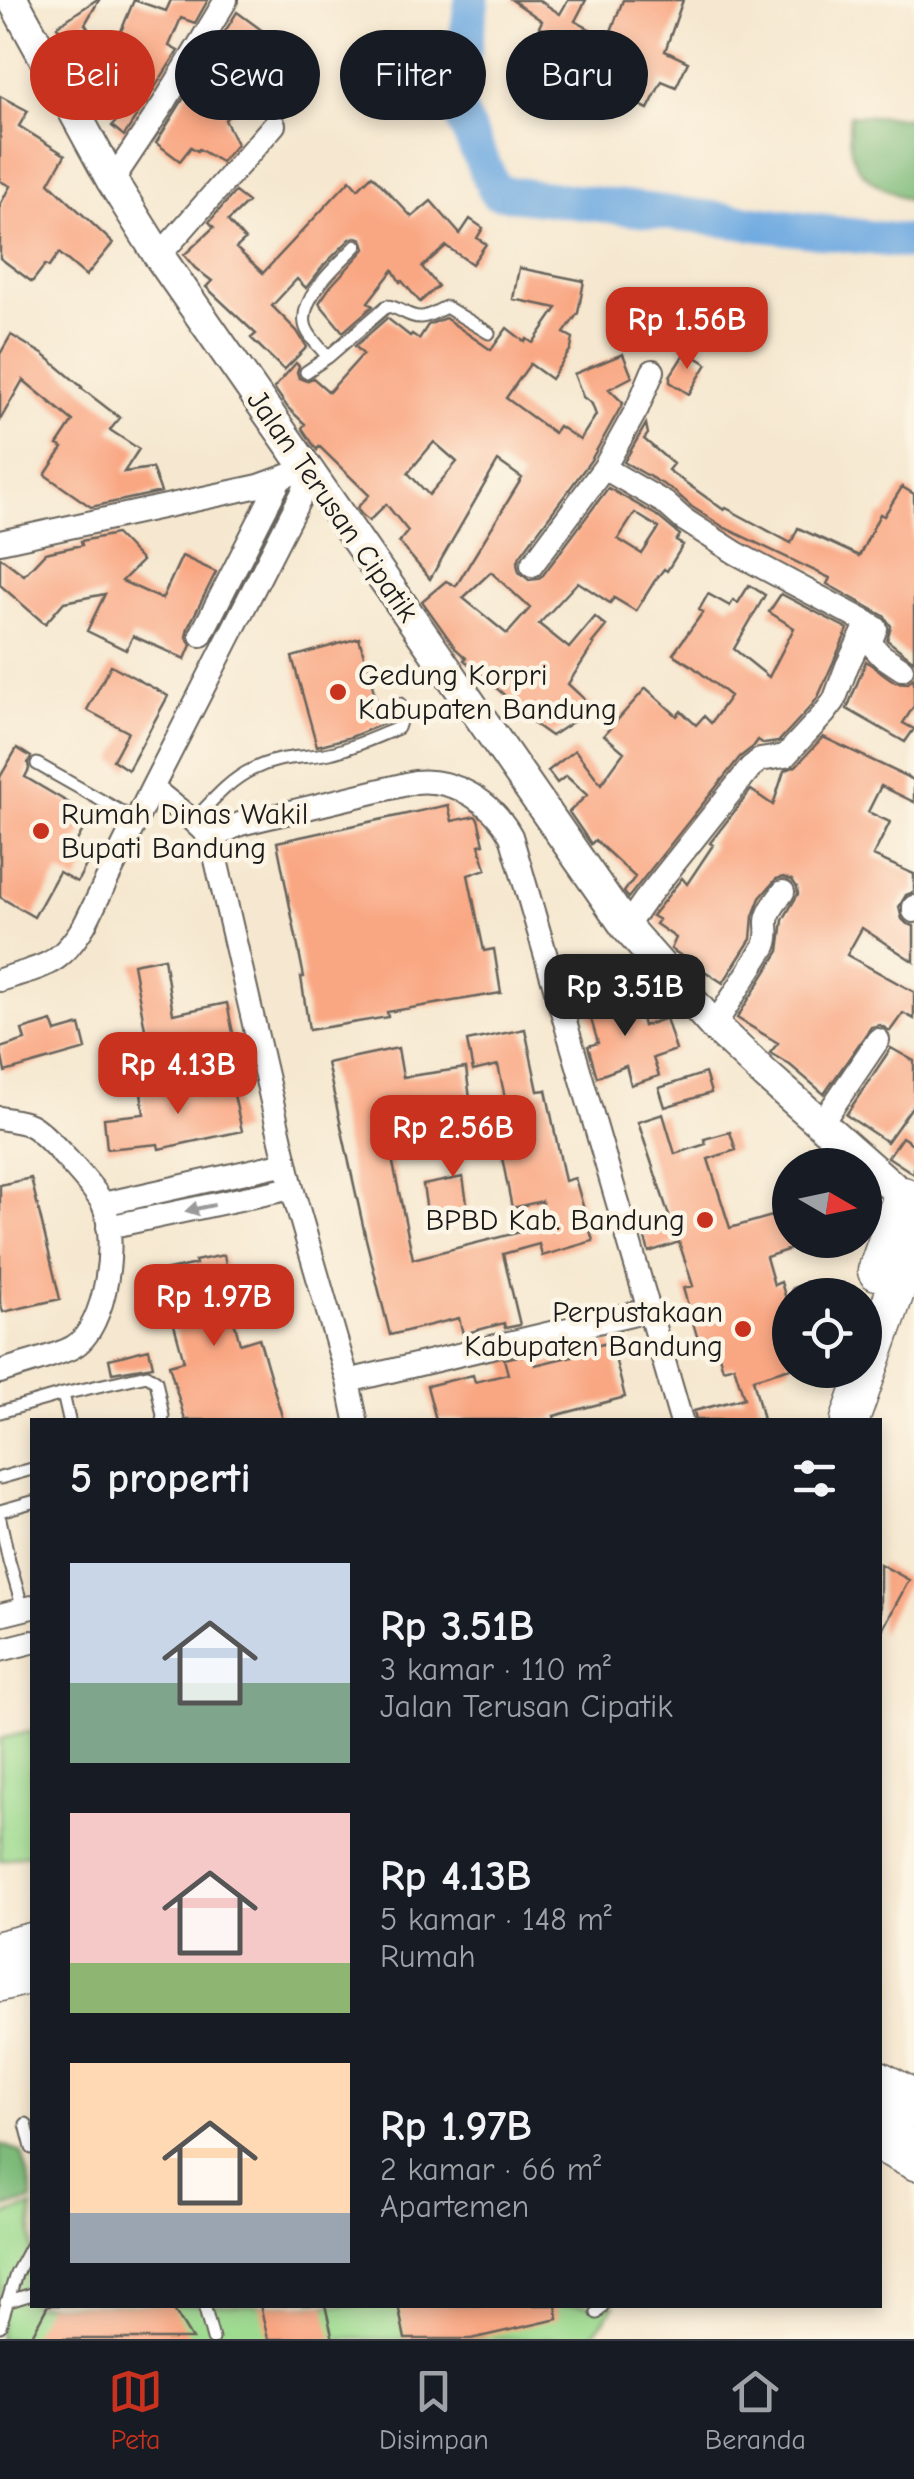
<!DOCTYPE html>
<html lang="id">
<head>
<meta charset="utf-8">
<style>
	:root { --surface:#171b24; --page:#242831; --text:#f1f3f6; --muted:#9ea1a6; --line:#363941; --accent:#c8321e }
	body { margin:0; font-family:"Comic Neue",sans-serif; background:var(--page); color:var(--text); height:100vh; display:flex; flex-direction:column; font-size:38px; white-space:nowrap }
	* { box-sizing:border-box; margin:0 }
	p { font-size:32px; color:var(--muted) }
	.icon { flex:none; width:55px; height:55px; fill:none; stroke:currentColor; stroke-width:2; stroke-linecap:round; stroke-linejoin:round }
	.map { position:relative; flex:1; overflow:hidden }
	.panel { position:absolute; left:30px; top:1418px; width:852px; height:890px; display:flex; flex-direction:column; background:var(--surface); border-radius:0px; box-shadow:0 5px 15px #0003 }
	.panel>* { flex:none }
	.banner { position:absolute; left:30px; top:30px; width:855px; height:90px; display:flex; gap:20px }
	.needle { width:65px; rotate:99deg }
	.tools { position:absolute; left:772px; top:1148px; display:grid; gap:20px }
	.tools a { display:grid; place-items:center; width:110px; height:110px; border-radius:50%; background:var(--surface); box-shadow:0 5px 15px #0003; font-size:50px }
	.price { position:absolute; translate:-50% -85px; padding:0 22px; border-radius:20px; background:var(--accent); color:#fff; font-size:32px; line-height:65px; filter:drop-shadow(0 2px 5px #0008) }
	.price::after { content:''; position:absolute; left:50%; top:60px; width:30px; height:22px; margin-left:-15px; background:inherit; clip-path:polygon(0 0,100% 0,50% 100%) }
	.price.current { background:#222; color:#fff }
	ul { padding:0; list-style:none }
	li { display:flex; align-items:center; gap:30px; height:250px; padding:0 40px }
	li span { display:grid; place-items:center; flex:none; width:280px; height:200px; border-radius:0px; color:#555 }
	li>.icon { margin-inline-start:auto }
	span .icon { width:120px; height:120px; fill:#fffc; stroke-width:1 }
	li b { font-size:42px }
	h2 { display:flex; justify-content:space-between; align-items:center; height:120px; padding:0 40px; font-size:42px }
	.pill { padding:0 35px; border-radius:45px; background:var(--surface); box-shadow:0 5px 15px #0003; font-size:35px; line-height:90px }
	.pill.current { background:var(--accent); color:#fff }
	.dock { display:flex; justify-content:space-around; align-items:center; height:140px; border-top:2px solid var(--line); background:var(--surface); font-size:28px; color:var(--muted) }
	.dock a { display:grid; justify-items:center; gap:5px }
	.dock .current { color:var(--accent) }
	.map>svg:first-child { display:block }
</style>
</head>
<body>
<div class="map">
<svg width="914" height="2339" viewBox="0 0 914 2339">
	<rect width="100%" height="100%" fill="#fcf5e5"/>
	<filter id="ink" filterUnits="userSpaceOnUse"><feTurbulence type="fractalNoise" baseFrequency=".01" numOctaves="2"/><feDisplacementMap in="SourceGraphic" scale="20" xChannelSelector="R" yChannelSelector="G"/><feConvolveMatrix kernelMatrix="1 2 1 2 8 2 1 2 1" color-interpolation-filters="sRGB"/></filter>
	<filter id="wash" filterUnits="userSpaceOnUse"><feTurbulence type="fractalNoise" baseFrequency=".0048" numOctaves="4" result="noise"/><feDisplacementMap in="SourceGraphic" scale="40" xChannelSelector="R" yChannelSelector="G"/><feGaussianBlur stdDeviation="2.25" result="paint"/><feColorMatrix in="noise" values="0 0 0 0 0 0 0 0 0 0 0 0 0 0 0 0 0 1.4 0 .05"/><feComposite in="paint" operator="in"/></filter>
	<g filter="url(#wash)">
		<rect width="100%" height="100%" fill="#f6e8d0"/>
		<!-- green -->
		<path fill="#9edb90" stroke="#5d7c56" stroke-width="2.5" d="M32,1731v122l-32,8v-122z
			M32,2207v98h583l-25,34h-590v-123z"/>
		<!-- forest -->
		<path fill="#7ebb7a" stroke="#4d6c4b" stroke-width="2.5" d="M850,115l64,3v86c-46,-25 -70,-29 -64,-89z
			M0,2144l22,9 10,36v12l-32,8z"/>
		<g fill="none" stroke-linecap="round" stroke-linejoin="round">
			<!-- river -->
			<path stroke="#70aae1" stroke-width="35" d="M472,0l-16,104 40,88 418,51"/>
		</g>
		<g id="blocks">
			<!-- building -->
			<path fill="#f9a783" fill-rule="evenodd" d="M96,0h3l-14,24 24,36 25,-60 32,11 5,-11h37l-13,23 -14,-5 -12,28 9,5 -54,85 -12,-10 7,-8 -16,-13 11,-14 -21,-24 -14,9 -3,-5 -2,2 -8,-14 8,-6 -17,-27z
				M512,0h27l21,14 8,-14h18l-11,21 33,18 15,-39h60l-18,51 23,11 -12,25 -14,-6 -14,28 -21,-10 -4,6 -16,-9 14,-26 -33,-18 -10,19 -16,-9 10,-19 -33,-16 3,-6z
				M237,12l34,25 -10,16 -3,-1 -26,33 13,11 -20,24 12,24 -16,18 -22,-13 -2,2 -6,-4 -11,14 -24,-18z
				M0,96l28,15 -9,15 46,29 -16,28 64,60 -27,33 -27,-23 -10,14 -4,-2 -13,17 -32,-24v-53l10,-19 -10,-5z
				M372,175l40,42 19,-16 29,33 10,-15 13,9 -6,10 9,6 -14,20 -26,-18 -24,21 16,19 -18,16 -18,-21 -2,1 -7,-12 -25,32 5,4 -30,26 -24,-29 11,-16 35,-38 -3,-10 -5,-2 -7,2 -26,26 -18,23 -9,-9 -25,27 25,25 10,16 -23,23 -33,-32 5,-4 -50,-47 6,-6 -17,-13 -11,-13 30,-28 -5,-5 26,-30 13,10 -20,19 17,19 -9,8 27,25 87,-93 8,9z
				M519,268l65,13 -6,32 -14,20 9,5 -2,11 -20,30 -21,-15 -24,34 48,35 5,-7 21,14 16,-25 -4,-11 -9,-7 -9,-23 49,-20 9,23 -23,12 14,14 -32,57 -71,96 -3,8 2,8 10,8 8,-1 6,-4 65,-87 48,27 24,20 -4,6 7,4 -16,26 -3,-2 -10,13 -18,29 -22,-13 -4,5 -32,-21 -39,42 30,24 26,-31 11,9 -14,17 2,1 -26,40 26,24 -43,28 -45,-32 3,-5 -45,-39 2,-2 -10,-9 -34,-48 24,-20 10,5 66,-108 -24,-17 -68,118 -31,-37 9,-11 -22,-27 -17,17 -8,-7 -4,-6 12,-13 -50,-49 -2,4 -15,-22 3,-4 -17,-16 -14,-20 22,-25 3,3 -2,6 2,6 7,3 7,-3 16,14 34,-38 -8,-8 32,-28 23,18 2,-2 7,5 9,-14 17,-7 46,32 16,-22 18,14 2,-3 6,4 24,-35 -44,-9zM434,442l23,20 -28,33 -21,-22zM635,513l24,15 -17,26 -24,-15zM491,572l39,36 -23,26 -44,-36z
				M11,335l33,20 38,32 -1,1 39,30 -10,12 29,19 -15,23 28,-4 9,24 -70,15 -46,-32 18,-27 -6,-3 16,-24 -50,-41 -23,40v-66z
				M686,351l21,13 -18,30 -19,-12v-6z
				M646,424l2,10 -4,5 29,25 -5,6 56,40 2,-2 65,35 7,-15 61,28 21,-42 4,2 18,-29 12,7v167l-27,-21 4,-14 -7,-10 -57,-32 3,-6 -105,-50 -33,-21 -19,-17 -49,-28z
				M116,534l26,27 -20,20 40,18 20,-43 34,16 -28,56 -2,9 5,8 -6,14 -52,-23 -7,14 -39,-19 18,-37 -41,8 -19,22 -45,-39v-28l24,18 21,-22 37,-8 -1,-4z
				M749,585l16,10 -31,54 35,28 25,-49 -25,-16 12,-18 67,35 -30,68 -5,7 -35,38 -14,2 -6,-4 -5,7 -13,10 -112,141 -4,-6 11,-15 -40,-37 -4,4 -22,-32 18,-17 -21,-19 -9,7 -9,-12 27,-21 26,34 23,-32 -20,-17 42,-47 31,28 4,-5 15,14 8,-9 7,7 19,-27 -38,-30 -19,-12 30,-42 -4,-2 9,-16 22,12 3,-6 5,3z
				M359,638l24,86 -32,13 -34,9 -25,-89z
				M866,661l29,21 13,1 6,-5v28l-11,17 11,6 -9,13 -58,-33z
				M111,665l57,31 -40,74 -15,-10 15,-28 -41,-22z
				M823,737l91,43v22l-33,-16 -13,26 22,10 -17,34 41,18v18l-8,3 -7,12 3,12 5,5 7,2v36l-52,-34 -15,27 67,37v27l-11,-6 -13,18 -10,-6 -9,2 -47,67 -34,-29 -20,-12 8,-10 -41,-25 42,-67 4,-31 15,-26 -1,-7 -5,-7 -9,-3 -7,2 -16,19 -7,18 -2,23 -28,44 -52,-34 5,-11 -20,-14 3,-4 -7,-4 30,-38 5,6 26,-39 -3,-2 41,-53 22,15 11,-34 12,-5z
				M17,748l14,9 -3,6 1,6 -4,8 66,39 -17,30 17,10 -14,26 -18,-10 -25,45 -34,-20v-120z
				M448,805l4,16 23,-5 3,3 6,25 -5,1 7,24 -18,6 16,76 10,-2 7,44 -114,19 1,5 -79,13 -8,-53h3l-27,-135z
				M164,958l9,56 54,-11 8,40 -50,10 -3,-20 -35,7 -14,-76z
				M609,984l10,36 21,-6 3,12 23,-8 10,32 -23,8 6,18 -28,9 -5,-19 -29,11 -9,-31 10,-3 -15,-51z
				M52,1021l4,11 24,-7 6,24 -81,23 -5,-24 25,-8 -3,-10z
				M525,1029l13,62 8,-1 19,91 10,-3 18,63 -51,15 -3,-12 -36,10 17,71 -15,3 -1,-5 -41,11 -4,-16 -69,17 -24,-96 -39,-176 71,-15 5,29 63,-9 6,46 -20,33 -33,5 -6,-38 -29,6 29,139 135,-34 -6,-24 -30,7 -15,-76 -7,2 -6,-32 21,-4 -7,-33 -25,6 -6,-30z
				M891,1048l23,13v43l-27,38 -41,-27z
				M705,1073l6,20 -46,14 -6,-19z
				M230,1077l12,54 -83,18 -1,-5 -51,5 -3,-31 40,-4 -3,-21z
				M663,1114l12,40 31,-10 -2,-5 26,-7 6,18 -28,9 22,69 60,-17v38l-24,8 8,28 7,-3 9,31v55l-37,11 10,41h-67l-2,-9 50,-13 -10,-32 -11,3 -7,-24 -15,5 -18,-62 10,-2 -14,-44 -30,10 -6,-20 28,-10 -33,-100z
				M902,1137l12,8v29l-26,-17z
				M463,1177l6,39 -40,9 -6,-40z
				M31,1178l29,121 -57,13 -3,-10v-117z
				M224,1255l3,16 -6,1 19,72 19,-6 24,82h-98l-16,-55 15,-4 -20,-73 -16,3 -3,-16 51,-11 -1,-3z
				M611,1342l14,55 -71,19 1,4h-119l-9,-34 46,-11 2,7 33,-8 -4,-15 28,-6 3,12 37,-9 -1,-4z
				M149,1349l4,17 -41,7 -3,-14z
				M880,1564l29,16 -29,54z
				M48,2305h123l21,34h-162z
				M260,2305h65l8,34h-65z
				M398,2305h158l2,14 -87,20h-66z"/>
		</g>
	</g>
	<g filter="url(#ink)">
		<use href="#blocks" fill-opacity="0" stroke="#68635b" stroke-width="2.5"/>
		<g fill="none" stroke-linecap="round" stroke-linejoin="round">
			<!-- service casing -->
			<g stroke="#68635b" stroke-width="15">
				<path id="service" d="M328,357c-7,-9 -21,-21 -23,-33 -5,-28 34,-60 51,-78
					M306,372l22,-15 59,-51c12,1 22,12 34,11 8,0 17,-7 25,-10l43,26
					M37,764l99,56
					M193,821c18,-19 36,-41 60,-52 28,-14 48,-10 77,-16 23,-5 46,-16 68,-25l4,-12 -2,-12
					M797,1293c25,-7 36,-7 61,2
					M63,1394l6,26
					M0,1412l63,-18 84,-19 9,6 7,35 -1,4
					M0,1478l32,-9
					M0,1511l32,-9
					M0,1519l9,42 14,48
					M26,2124l6,24
					M6,2302l26,-8
					M204,2305l9,34
					M597,2313l6,-8
					M0,2326l16,-52 16,-30"/>
			</g>
			<!-- minor casing -->
			<g stroke="#68635b" stroke-width="26">
				<path id="minor" d="M112,181l52,-78 62,-103
					M159,256l115,-131
					M604,468l61,35 18,16 53,34 132,70 -21,43 -13,35 -10,13 -39,42 -25,4 -9,7 -106,133 -19,27
					M0,542l259,-56 47,-17
					M532,565l72,-97 33,-59 16,-38
					M871,625l5,3 -6,15 11,12 21,14
					M201,635l79,-155
					M152,788l41,33 18,17 29,-14 175,-42c39,-4 77,19 96,54l170,584
					M211,838l81,350 56,193 8,39
					M914,907v4
					M0,980c45,-15 59,-13 85,-56l67,-136 153,-300 7,-9
					M714,1026l51,-80c4,-10 2,-14 2,-24 0,-10 10,-21 16,-30
					M0,1118c9,2 21,3 30,7 14,6 66,65 73,79 15,33 4,124 -30,143 -16,9 -54,18 -73,25
					M821,1124l57,-84
					M103,1204l183,-41
					M108,1227l184,-39
					M348,1381l300,-71
					M0,1615l32,-8
					M0,1650l32,-8"/>
			</g>
			<!-- tertiary casing -->
			<g stroke="#68635b" stroke-width="31">
				<path id="tertiary" d="M880,2075l34,18
					M880,2148l34,18"/>
			</g>
			<!-- secondary casing -->
			<g stroke="#68635b" stroke-width="34">
				<path id="secondary" d="M13,0l99,181 47,75 467,671 88,99 52,49 137,121
					M880,2095l34,18
					M880,2128l34,18"/>
			</g>
			<!-- trunk casing -->
			<g stroke="#68635b" stroke-width="41">
				<path id="trunk" d="M877,1271l26,-75 11,9
					M850,1420l64,-182
					M0,1950l32,-8
					M0,1982l32,-8"/>
			</g>
			<!-- service -->
			<use href="#service" stroke="#fff" stroke-width="11"/>
			<!-- minor -->
			<use href="#minor" stroke="#fff" stroke-width="22"/>
			<!-- tertiary -->
			<use href="#tertiary" stroke="#fff" stroke-width="28"/>
			<!-- secondary -->
			<use href="#secondary" stroke="#fff" stroke-width="30"/>
			<!-- trunk -->
			<use href="#trunk" stroke="#fff" stroke-width="38"/>
		</g>
		<!-- one-way arrows -->
		<defs><path id="oneway-solid" d="M-6-.8H1V-3.2L6.5 0L1 3.2V.8H-6Z" transform="scale(2.5)"/></defs>
		<use fill="#999" href="#oneway-solid" transform="translate(200 1208) rotate(168)"/>
	</g>
	<!-- markers -->
	<g fill="#c8321e" stroke="#fcf5e5" stroke-width="4">
		<circle cx="338" cy="692" r="10"/>
		<circle cx="41" cy="831" r="10"/>
		<circle cx="705" cy="1220" r="10"/>
		<circle cx="743" cy="1329" r="10"/>
	</g>
	<g text-anchor="middle" stroke-width="9" stroke-linejoin="round" paint-order="stroke">
		<!-- street labels -->
		<g font-size="30" fill="#1c1c1c" stroke="#fcf5e5">
			<text transform="translate(333 506) rotate(55)" y="10">Jalan Terusan Cipatik</text>
		</g>
		<!-- poi labels -->
		<g font-size="30" fill="#1c1c1c" stroke="#fcf5e5" text-anchor="start">
			<text x="358" y="685">Gedung Korpri<tspan x="358" dy="34">Kabupaten Bandung</tspan></text>
			<text x="61" y="824">Rumah Dinas Wakil<tspan x="61" dy="34">Bupati Bandung</tspan></text>
			<text x="685" y="1230" text-anchor="end">BPBD Kab. Bandung</text>
			<text x="723" y="1322" text-anchor="end">Perpustakaan<tspan x="723" dy="34">Kabupaten Bandung</tspan></text>
		</g>
	</g>
</svg>
<div class="tools">
<a><svg class="needle" viewBox="-14 -14 28 28"><path d="M0-13l5 13h-10z" fill="#e53935"/><path d="M0 13l5-13h-10z" fill="#9ea1a6"/></svg></a>
<a><svg class="icon" aria-label="locate" viewBox="0 0 24 24"><circle cx="12" cy="12" r="6"/><path d="M12 2v4M12 18v4M2 12h4M18 12h4"/></svg></a>
</div>
<b class="price" style="left:687px;top:372px">Rp 1.56B</b>
<b class="price current" style="left:625px;top:1039px">Rp 3.51B</b>
<b class="price" style="left:178px;top:1117px">Rp 4.13B</b>
<b class="price" style="left:453px;top:1180px">Rp 2.56B</b>
<b class="price" style="left:214px;top:1349px">Rp 1.97B</b>
<div class="banner">
<a class="pill current">Beli</a>
<a class="pill">Sewa</a>
<a class="pill">Filter</a>
<a class="pill">Baru</a>
</div>
<section class="panel">
<h2>5 properti<svg class="icon" aria-label="filters" viewBox="0 0 24 24"><path d="M4 7h16M4 17h16"/><circle cx="9" cy="7" r="2"/><circle cx="15" cy="17" r="2"/></svg></h2>
<ul>
<li><span style="background:linear-gradient(#c9d6e8 60%,#7fa58c 0)"><svg class="icon" aria-label="home" viewBox="0 0 24 24"><path d="M3 11l9-7 9 7M6 9v11h12V9"/></svg></span><div><b>Rp 3.51B</b><p>3 kamar · 110 m²</p><p>Jalan Terusan Cipatik</p></div></li>
<li><span style="background:linear-gradient(#f6c9c9 75%,#8fb573 0)"><svg class="icon" aria-label="home" viewBox="0 0 24 24"><path d="M3 11l9-7 9 7M6 9v11h12V9"/></svg></span><div><b>Rp 4.13B</b><p>5 kamar · 148 m²</p><p>Rumah</p></div></li>
<li><span style="background:linear-gradient(#ffd9b3 75%,#9aa5b1 0)"><svg class="icon" aria-label="home" viewBox="0 0 24 24"><path d="M3 11l9-7 9 7M6 9v11h12V9"/></svg></span><div><b>Rp 1.97B</b><p>2 kamar · 66 m²</p><p>Apartemen</p></div></li>
</ul>
</section>
</div>
<nav class="dock">
<a class="current"><svg class="icon" aria-label="map" viewBox="0 0 24 24"><path d="M3 6l6-2 6 2 6-2v14l-6 2-6-2-6 2zM9 4v14M15 6v14"/></svg>Peta</a>
<a><svg class="icon" aria-label="saved" viewBox="0 0 24 24"><path d="M7 4h10v16l-5-4-5 4z"/></svg>Disimpan</a>
<a><svg class="icon" aria-label="home" viewBox="0 0 24 24"><path d="M3 11l9-7 9 7M6 9v11h12V9"/></svg>Beranda</a>
</nav>
</body>
</html>
